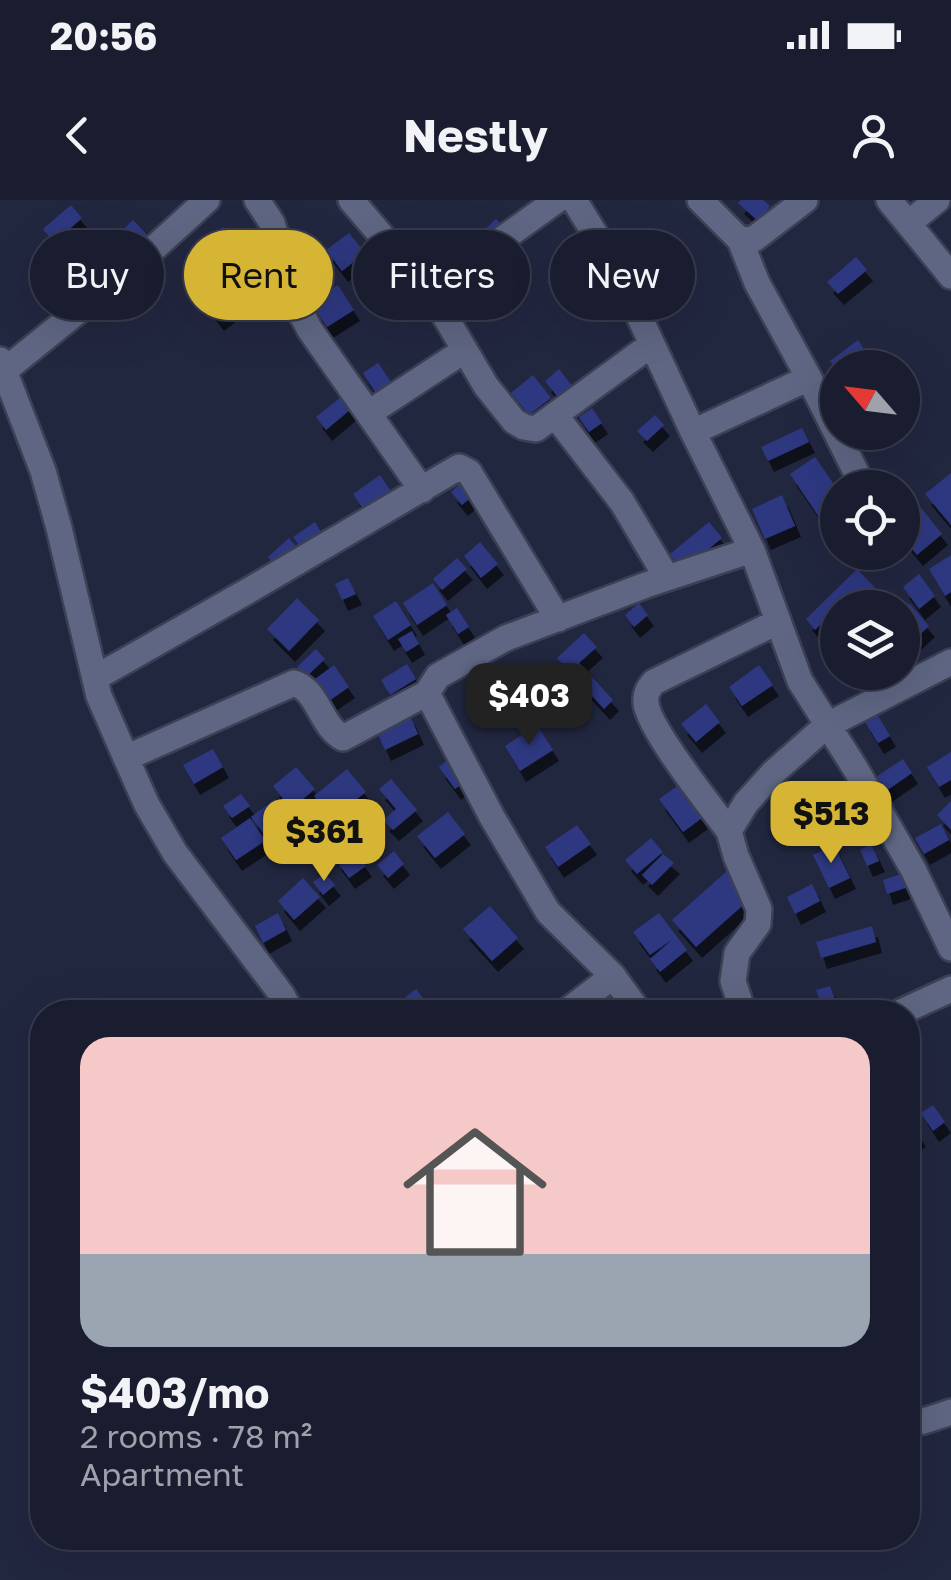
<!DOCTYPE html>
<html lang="en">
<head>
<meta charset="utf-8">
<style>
	:root { --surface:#1a1d30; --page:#272a3c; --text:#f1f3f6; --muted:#9fa2ab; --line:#383b4c; --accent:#d6b534 }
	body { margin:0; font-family:"Golos Text",sans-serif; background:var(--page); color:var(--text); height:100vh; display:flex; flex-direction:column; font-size:38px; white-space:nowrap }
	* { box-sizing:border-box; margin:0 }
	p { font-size:32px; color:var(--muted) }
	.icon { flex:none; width:55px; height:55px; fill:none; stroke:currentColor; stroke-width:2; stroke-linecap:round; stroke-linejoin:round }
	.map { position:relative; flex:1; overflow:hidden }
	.drawer { position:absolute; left:30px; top:800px; width:890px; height:550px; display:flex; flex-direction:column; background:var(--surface); border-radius:40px; box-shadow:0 10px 40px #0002,0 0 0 2px var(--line) }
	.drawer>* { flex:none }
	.top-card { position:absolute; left:30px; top:30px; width:892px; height:90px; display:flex; gap:20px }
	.needle { width:65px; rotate:298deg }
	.buttons { position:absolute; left:820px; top:150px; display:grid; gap:20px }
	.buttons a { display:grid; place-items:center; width:100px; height:100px; border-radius:50%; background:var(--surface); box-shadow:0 10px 40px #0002,0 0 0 2px var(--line); font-size:50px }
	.price { position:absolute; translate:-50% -85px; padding:0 22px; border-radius:20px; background:var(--accent); color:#111; font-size:32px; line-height:65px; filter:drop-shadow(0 2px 5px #0008) }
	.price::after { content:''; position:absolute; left:50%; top:60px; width:30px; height:22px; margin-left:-15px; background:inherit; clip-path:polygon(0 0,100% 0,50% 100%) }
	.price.current { background:#222; color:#fff }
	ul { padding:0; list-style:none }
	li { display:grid; align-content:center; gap:20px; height:530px; padding:0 50px }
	li span { display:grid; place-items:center; height:310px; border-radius:30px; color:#555 }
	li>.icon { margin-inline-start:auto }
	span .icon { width:180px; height:180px; fill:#fffc; stroke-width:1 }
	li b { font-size:42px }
	.chip { padding:0 35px; border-radius:45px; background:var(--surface); box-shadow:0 10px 40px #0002,0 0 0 2px var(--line); font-size:35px; line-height:90px }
	.chip.current { background:var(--accent); color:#111 }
	.status { display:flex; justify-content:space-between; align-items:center; height:70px; padding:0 50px; background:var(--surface); direction:ltr }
	.status svg { height:28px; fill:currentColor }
	header { display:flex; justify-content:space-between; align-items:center; height:130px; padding:0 50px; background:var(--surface); font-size:45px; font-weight:700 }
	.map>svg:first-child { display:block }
</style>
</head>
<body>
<div class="status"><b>20:56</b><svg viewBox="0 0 49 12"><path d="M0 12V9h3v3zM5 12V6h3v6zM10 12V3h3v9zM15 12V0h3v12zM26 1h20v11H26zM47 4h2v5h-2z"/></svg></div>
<header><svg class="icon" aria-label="back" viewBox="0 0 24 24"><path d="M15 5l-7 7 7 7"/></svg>Nestly<svg class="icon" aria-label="person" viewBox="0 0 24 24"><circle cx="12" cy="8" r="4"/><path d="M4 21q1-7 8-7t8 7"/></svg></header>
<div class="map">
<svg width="951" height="1380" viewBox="0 0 951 1380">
	<defs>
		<filter id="shadow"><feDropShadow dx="6" dy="11" stdDeviation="0" flood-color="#0009"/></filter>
	</defs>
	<rect width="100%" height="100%" fill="#222740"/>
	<!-- building -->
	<path fill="#2f3781" filter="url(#shadow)" d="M741,0h22l7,6 -12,15 -20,-18z
		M71,5l11,13 -28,25 -11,-14z
		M496,19l10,10 -19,18 -10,-10z
		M133,20l18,19 -19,18 -18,-19z
		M223,27l13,16 -15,12 -13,-17z
		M349,33l16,20 -23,18 -16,-21z
		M856,57l11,13 -29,24 -11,-12z
		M68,58l18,25 -23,17 -18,-25z
		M572,58l16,16 -25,24 -16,-16z
		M377,74l13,13 -13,12 -12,-14z
		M226,76l18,24 -26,20 -18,-23z
		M338,85l16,25 -27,17 -16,-24z
		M858,140l9,14 -18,14h-14l-5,-7z
		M378,163l17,25 -16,10 -16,-25z
		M559,169l16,21 -14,11 -16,-20z
		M533,175l18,23 -22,17 -18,-22z
		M341,197l10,12 -25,21 -10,-13z
		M592,208l10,15 -13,9 -10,-15z
		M655,215l9,10 -17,16 -10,-10z
		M802,228l7,14 -41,19 -7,-14z
		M815,257l23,33v19l-17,11 -31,-46z
		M951,273v52l-26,-31z
		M380,275l16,24 -13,9 -6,-9 -14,10 -10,-15z
		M464,280l12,13 -14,12 -11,-13z
		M782,295l13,31 -30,13 -13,-30z
		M914,299l28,35 -25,21 -15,-18v-29z
		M315,322l9,15 -21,14 -10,-14z
		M709,322l13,16 -39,32 -13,-16z
		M289,338l10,12 -22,18 -9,-11z
		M480,342l18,22 -17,14 -17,-22z
		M951,355v37l-6,4 -16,-27z
		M457,358l10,11 -25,21 -9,-11z
		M857,369l29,30 -9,9h-4l-12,-12 -11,12h-12v11l-6,-6 -17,17 -9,-11z
		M919,374l16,22 -16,13 -16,-22z
		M348,378l8,16 -14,6 -7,-16z
		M433,383l14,22 -30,20 -14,-22z
		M297,398l22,22 -30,31 -22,-22z
		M396,401l15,24 -23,15 -15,-24z
		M639,403l9,12 -14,12 -9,-12z
		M909,403l20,23 -18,17 -9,-10v-24z
		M457,408l12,19 -11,7 -12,-19z
		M412,431l7,13 -13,8 -8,-13z
		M584,433l13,14 -18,16 34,37 -9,9 -47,-51z
		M316,449l9,10 -19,18 -9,-10z
		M407,464l9,15 -26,16 -9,-15z
		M334,465l15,22 -23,16 -15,-21z
		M759,465l14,20 -31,21 -13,-19z
		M706,504l14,18 -24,20 -15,-18z
		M409,514l9,20 -33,16 -9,-20z
		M877,514l13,22 -12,7 -13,-21z
		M537,525l16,25 -33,21 -15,-25z
		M213,549l10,18 -29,17 -11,-19z
		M951,552v28l-12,7 -12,-20z
		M449,559l16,22 -10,8 -16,-22z
		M903,559l9,14 -26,18 -10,-14z
		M296,567l19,22 -24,20 -18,-23z
		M347,569l19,23 -34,26 -18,-22z
		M391,579l26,31 -24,20 -10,-10 13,-11 -17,-20z
		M679,585l23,33 -19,14 -24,-33z
		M856,587l9,10 -16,17 -10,-9z
		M241,594l9,12 -18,12 -9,-12z
		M275,599l21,27 -24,19 -21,-28z
		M951,601v29l-14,-15z
		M448,612l17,22 -30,24 -18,-22z
		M250,618l15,23 -29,19 -15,-22z
		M941,624l8,16 -25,14 -9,-16z
		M577,625l14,19 -33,23 -13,-20z
		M651,638l12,14 -26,22 -12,-14z
		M871,644l8,17 -12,5 -7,-16z
		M834,645l16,33 -21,10 -16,-33z
		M352,646l14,20 -17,12 -14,-19z
		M394,651l10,13 -16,14 -11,-13z
		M663,654l11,9 -22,22 -10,-10z
		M727,671l24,27 -55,49 -24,-27z
		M325,673l10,12 -12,10 -10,-13z
		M904,673l4,14 -21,7 -4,-14z
		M303,678l17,19 -26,23 -16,-19z
		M812,684l8,17 -25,13 -8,-17z
		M490,706l28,32 -26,23 -29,-32z
		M278,713l8,17 -23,13 -8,-17z
		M659,713l28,37 -27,22 -10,-13 23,-20 -23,16 -17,-23z
		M872,726l4,16 -55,16 -5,-16z
		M830,786l9,26h-15l-8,-22z
		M416,789l18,23h-48z
		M933,905l12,17 -12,9 -12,-18z
		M911,921l9,15 -12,8v-20z"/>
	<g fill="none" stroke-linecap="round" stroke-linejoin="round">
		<!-- minor casing -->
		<g stroke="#3c4054" stroke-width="30">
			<path id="minor" d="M257,0l15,23 23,79 15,28 112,160
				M351,0l82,96 53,90 28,35 10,6 12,2 116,-85
				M574,0l44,71 75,161 59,118 48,131 55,87 58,101 38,79
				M700,0l40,40 14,-1 51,-39
				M889,0l62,76
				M909,23l28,-23
				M740,40l17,43 52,95 55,110
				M433,96l71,-58 53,-38
				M0,160l43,111 16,57 40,168 27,62 21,47 28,48 107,142 9,17
				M4,171l137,-111 66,-60
				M369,213l96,-63
				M555,215l67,87 45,76
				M693,232l116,-54
				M95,478l158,-90 206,-121 10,5 89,147
				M126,558l168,-75c24,7 27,44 49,55l84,-45
				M729,631c-18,-24 -81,-103 -83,-128 -1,-9 2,-14 8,-21l123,-60
				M566,812l47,-36
				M639,812l-26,-36 -65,-64 -56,-95 -65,-124 11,-17 68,-38 140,-53 106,-35
				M743,812l-10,-31 4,-28 21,-29 1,-15 -23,-53 -7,-25 17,-28 28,-31 52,-46 125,-64
				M901,812l50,-23
				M908,1223l16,-2 27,-9"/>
		</g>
		<!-- minor -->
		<use href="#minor" stroke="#5f6683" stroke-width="25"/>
	</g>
</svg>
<div class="buttons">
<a><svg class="needle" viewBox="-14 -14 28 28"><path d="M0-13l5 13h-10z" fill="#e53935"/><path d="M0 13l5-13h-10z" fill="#9fa2ab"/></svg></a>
<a><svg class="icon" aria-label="locate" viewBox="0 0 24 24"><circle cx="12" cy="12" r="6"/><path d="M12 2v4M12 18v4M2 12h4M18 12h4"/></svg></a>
<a><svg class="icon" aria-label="layers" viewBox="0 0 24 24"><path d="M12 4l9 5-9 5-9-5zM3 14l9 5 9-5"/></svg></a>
</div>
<b class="price current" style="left:529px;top:548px">$403</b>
<b class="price" style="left:831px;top:666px">$513</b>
<b class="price" style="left:324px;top:684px">$361</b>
<div class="top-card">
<a class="chip">Buy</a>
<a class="chip current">Rent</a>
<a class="chip">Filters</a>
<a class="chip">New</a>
</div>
<section class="drawer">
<ul>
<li><span style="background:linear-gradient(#f6c9c9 70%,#9aa5b1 0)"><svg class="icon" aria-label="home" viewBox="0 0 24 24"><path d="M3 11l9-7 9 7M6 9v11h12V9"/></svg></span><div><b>$403/mo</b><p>2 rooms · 78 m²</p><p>Apartment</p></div></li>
</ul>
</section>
</div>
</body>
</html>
